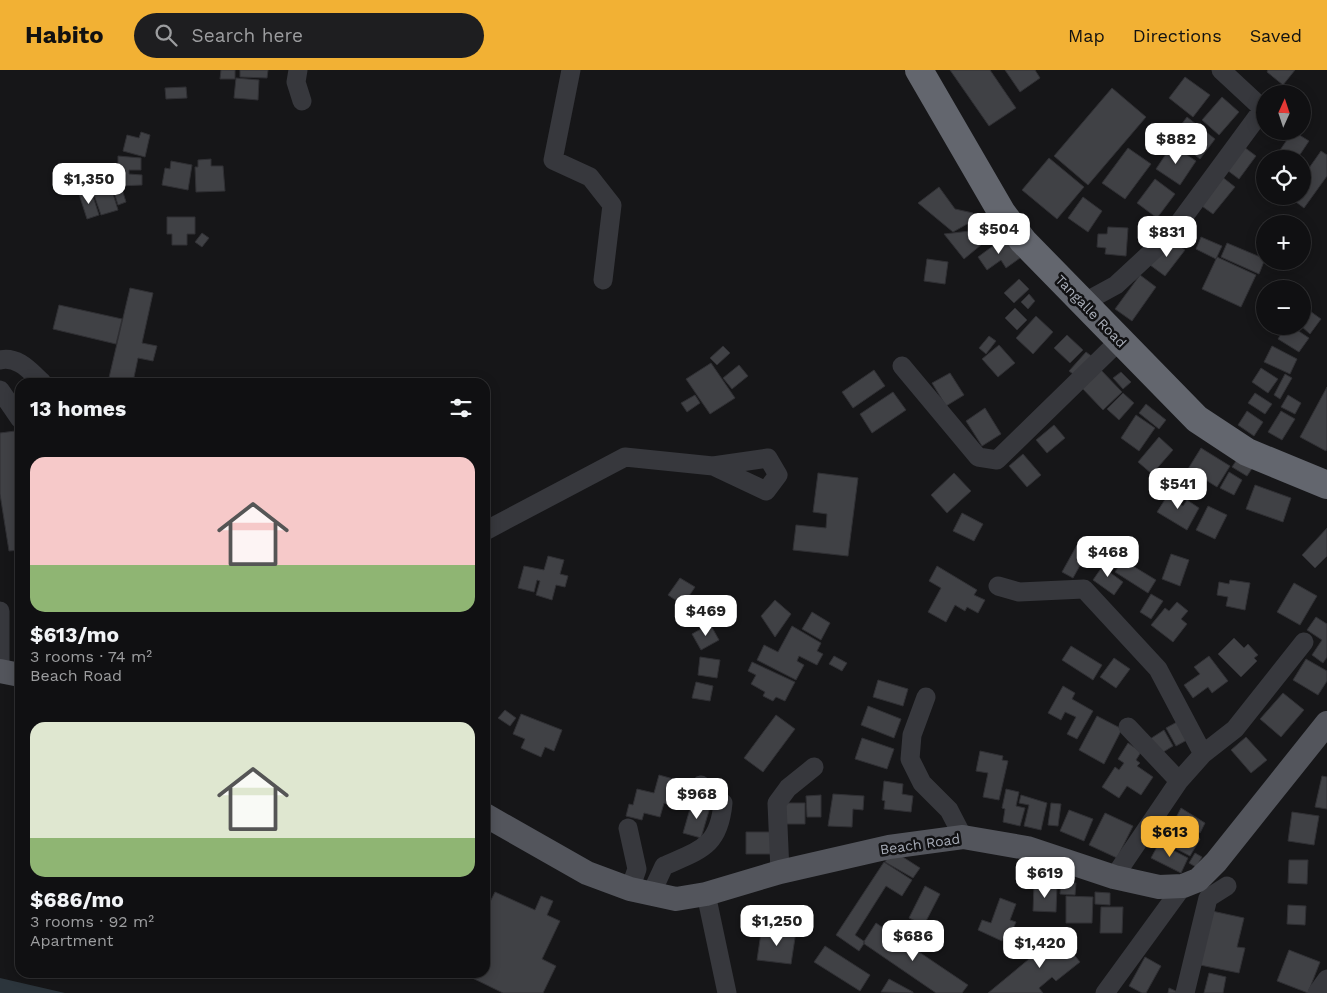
<!DOCTYPE html>
<html lang="en">
<head>
<meta charset="utf-8">
<style>
	:root { --surface:#101012; --page:#1e1e20; --text:#f1f3f6; --muted:#9c9d9f; --line:#303032; --accent:#f2b134 }
	body { margin:0; font-family:"Work Sans",sans-serif; background:var(--page); color:var(--text); height:100vh; display:flex; flex-direction:column; font-size:19px; white-space:nowrap }
	* { box-sizing:border-box; margin:0 }
	p { font-size:16px; color:var(--muted) }
	.icon { flex:none; width:28px; height:28px; fill:none; stroke:currentColor; stroke-width:2; stroke-linecap:round; stroke-linejoin:round }
	.map { position:relative; flex:1; overflow:hidden }
	.panel { position:absolute; left:15px; top:308px; width:475px; height:600px; display:flex; flex-direction:column; background:var(--surface); border-radius:15px; box-shadow:0 2px 12px #0003,0 0 0 1px var(--line) }
	.panel>* { flex:none }
	.needle { width:32px; rotate:3deg }
	.controls { position:absolute; left:1256px; top:15px; display:grid; gap:10px }
	.controls a { display:grid; place-items:center; width:55px; height:55px; border-radius:50%; background:var(--surface); box-shadow:0 2px 12px #0003,0 0 0 1px var(--line); font-size:25px }
	.price { position:absolute; translate:-50% -42px; padding:0 11px; border-radius:10px; background:#fff; color:#222; font-size:16px; line-height:32px; filter:drop-shadow(0 1px 2px #0008) }
	.price::after { content:''; position:absolute; left:50%; top:30px; width:15px; height:11px; margin-left:-8px; background:inherit; clip-path:polygon(0 0,100% 0,50% 100%) }
	.price.selected { background:var(--accent); color:#111 }
	ul { padding:0; list-style:none }
	li { display:grid; align-content:center; gap:10px; height:265px; padding:0 15px }
	li span { display:grid; place-items:center; height:155px; border-radius:15px; color:#555 }
	li>.icon { margin-inline-start:auto }
	span .icon { width:90px; height:90px; fill:#fffc; stroke-width:1 }
	li b { font-size:21px }
	h2 { display:flex; justify-content:space-between; align-items:center; height:60px; padding:0 15px; font-size:21px }
	header { display:flex; align-items:center; gap:30px; box-sizing:border-box; height:70px; padding:0 25px; background:var(--accent); color:#111 }
	header strong { font-size:24px }
	nav { display:flex; gap:28px; margin-inline-start:auto; font-size:18px }
	.search { width:350px; height:45px; background:var(--page); display:flex; align-items:center; gap:12px; box-sizing:border-box; padding:0 18px; border-radius:28px; color:var(--muted); font-size:19px }
	.map>svg:first-child { display:block }
</style>
</head>
<body>
<header>
<strong>Habito</strong>
<div class="search"><svg class="icon" aria-label="search" viewBox="0 0 24 24"><circle cx="10" cy="10" r="6"/><path d="M15 15l6 6"/></svg>Search here</div>
<nav><a>Map</a><a>Directions</a><a>Saved</a></nav>
</header>
<div class="map">
<svg width="1327" height="923" viewBox="0 0 1327 923">
	<rect width="100%" height="100%" fill="#161618"/>
	<!-- water -->
	<path fill="#2c353c" d="M0,908l65,15h-65z"/>
	<!-- building -->
	<path fill="#404145" stroke="#303034" d="M221,0h14v9h-15z
		M240,0h28l-1,8 -27,-1z
		M950,0h40l26,38 -27,18z
		M1005,0h30l5,8 -20,14z
		M1268,0h27l-12,15 -16,-13z
		M1185,7l25,18 -17,22 -24,-19z
		M236,8l23,2 -1,20 -24,-2z
		M186,17l1,11 -21,1 -1,-11z
		M1112,18l34,29 -58,68 -34,-29z
		M1222,27l17,15 -20,23 -17,-15z
		M1187,47l28,22 -15,20 -28,-22z
		M1267,61h11l-4,6z
		M1293,61l16,10 -12,18h-23z
		M141,62l9,3 -5,22 -22,-6 4,-16 12,3z
		M1172,75l24,16 -16,24 -24,-16z
		M1244,77l12,9 -17,23 -12,-9z
		M1128,78l23,16 -26,35 -23,-16z
		M1321,81l6,4v21l-23,32 -16,-12h14v-18z
		M118,86l23,2v12h-12v4l13,1v10l-24,1z
		M1049,88l35,29 -27,32 -35,-29z
		M211,89v7h12l2,25 -29,1 -1,-25h3v-7z
		M171,91l21,4 -4,25 -26,-5 3,-17 5,1z
		M1221,106l14,11 -22,27 -14,-10z
		M1155,109l20,15 -18,24 -20,-15z
		M121,116l5,16 -8,3 -5,-16z
		M111,117l7,23 -17,5 -8,-23z
		M939,117l16,22 18,4 3,6 -23,13 -35,-29z
		M91,120l8,25 -12,4 -8,-25z
		M1083,127l19,14 -14,21 -20,-14z
		M167,147h28v17h-8v11h-15v-11h-5z
		M1108,157l20,1 -2,28 -21,-2 1,-6 -9,-1 1,-13h9z
		M979,160l8,10 -23,19 -20,-25z
		M202,163l7,5 -7,9 -7,-5z
		M1005,167l15,21 -14,10 -5,-8 -14,10 -9,-13z
		M1201,167l21,9 -6,13 -20,-10z
		M1170,169l15,11 -20,26 -15,-11z
		M1227,173l38,16 -6,15 -38,-17z
		M1217,187l39,18 -15,32 -39,-18z
		M927,189l21,3 -3,22 -21,-3z
		M1140,205l16,12 -24,34 -17,-12z
		M1019,209l10,10 -15,14 -10,-10z
		M130,218l23,5 -11,50 15,3 -4,15 -15,-3 -5,24h-25z
		M1029,224l6,7 -7,8 -7,-7z
		M59,235l63,14 -6,25 -63,-15z
		M1303,236l18,13 -11,15 -9,-8h1z
		M1015,238l12,12 -10,10 -12,-12z
		M1036,246l17,16 -20,22 -17,-16z
		M1286,256h5l18,12 -10,14 -21,-13z
		M1067,265l16,15 -13,13 -16,-15z
		M989,266l7,5 -10,13 -7,-6z
		M999,275l16,18 -17,14 -16,-18z
		M723,276l7,7 -13,12 -7,-7z
		M1272,276l25,13 -7,15 -26,-12z
		M1086,282l8,6 -17,19 -8,-6z
		M711,293l24,35 -25,16 -24,-35z
		M739,295l9,11 -16,13 -9,-11z
		M1261,298l17,11 -10,14 -16,-11z
		M1100,299l22,23 -19,18 -22,-23z
		M874,300l11,16 -32,22 -11,-16z
		M1121,302l10,10 -8,7 -10,-11z
		M950,303l14,22 -18,11 -14,-23z
		M1285,304l7,4 -12,21 -6,-4z
		M1327,317v62l-1,2 -26,-14z
		M893,322l13,18 -34,23 -12,-19z
		M1123,323l11,10 -15,17 -12,-11z
		M1255,323l17,11 -7,10 -17,-11z
		M695,325l5,8 -13,9 -6,-9z
		M1288,325l13,8 -6,11 -14,-7z
		M1146,334l20,16 -7,9 -20,-16z
		M985,338l16,26 -19,12 -16,-25z
		M1247,341l16,11 -9,14 -16,-11z
		M1281,341l14,8 -13,21 -14,-8z
		M1136,345l19,13 -16,23 -18,-13z
		M1054,355l11,13 -18,15 -11,-13z
		M15,361l5,36v83l-11,1 -9,-57v-61z
		M1159,367l14,13 -21,24 -14,-12z
		M1201,378l29,18 -13,21 -29,-18z
		M1023,384l18,21 -14,12 -18,-21z
		M1240,385l15,9 -8,12 -15,-9z
		M1229,402l13,8 -8,15 -14,-7z
		M818,403l40,5 -10,78 -55,-6 3,-25 30,3 1,-14 -14,-2z
		M954,403l17,18 -24,22 -16,-18z
		M1255,415l36,13 -8,24 -37,-13z
		M1171,420l11,7 -4,6 5,3 4,-6 12,8 -12,22 -30,-18z
		M1208,436l19,9 -12,24 -19,-9z
		M962,443l21,11 -9,17 -21,-10z
		M1327,458v28l-12,12 -13,-13z
		M1077,475l11,6 -15,27 -11,-6z
		M1171,484l18,6 -9,26 -18,-7z
		M548,486l16,4 -4,14 8,2 -3,11 -9,-2 -4,15 -16,-5 4,-14 -3,-1 -3,12 -16,-4 6,-22 20,4z
		M1109,487l6,5 -7,9 15,11 -9,13 -21,-15z
		M1123,490l33,20 -8,13 -33,-21z
		M937,496l40,24 -3,5 11,5 -7,13 -11,-6 -2,4 -10,-6 -9,17 -18,-10 13,-24 -12,-7z
		M680,508l15,9 -12,18 -15,-10z
		M1230,510l20,3 -5,27 -19,-4 2,-9 -11,-2 2,-13 10,2z
		M1294,513l23,13 -17,29 -23,-13z
		M1151,524l12,7 -12,18 -11,-7z
		M703,529l8,16 -18,9 -8,-15z
		M775,530l16,14 -16,23 -14,-21z
		M1177,532l11,9 -7,8 6,5 -14,18 -22,-17 14,-17 4,3z
		M812,542l18,11 -9,17 -19,-11z
		M1316,547l11,7v33l-4,6 -11,-8 10,-15 -15,-10z
		M710,554l9,16 -18,10 -9,-16z
		M792,556l29,17 -4,8 6,3 -6,11 -18,-9 -2,5 7,4 -8,15 -39,-20 7,-15 14,7z
		M1234,568l10,10 4,-4 10,11 -4,3 3,3 -16,16 -23,-23z
		M1071,576l31,19 -9,15 -31,-20z
		M834,586l13,7 -5,8 -13,-7z
		M1209,586l19,25 -16,12 -4,-6 -15,11 -9,-13 16,-11 -6,-7z
		M700,587l20,3 -3,18 -19,-3z
		M1114,588l16,11 -14,19 -16,-11z
		M1306,589l21,12v10l-9,14 -25,-15z
		M752,592l43,20 -10,19 -9,-4 -3,4 -10,-5 2,-4 -14,-8 5,-9 -8,-4z
		M878,610l30,9 -5,17 -30,-9z
		M696,612l17,4 -3,15 -18,-3z
		M1063,616l12,7 -3,6 21,12 -16,28 -10,-5 9,-17 -11,-5 -4,8 -13,-7z
		M1283,623l21,17 -23,27 -21,-18z
		M868,636l33,13 -7,19 -33,-13z
		M505,640l11,8 -6,8 -12,-8z
		M521,644l41,16 -8,21 -9,-4 -4,10 -20,-9 4,-9 -12,-5z
		M776,645l19,14 -32,43 -19,-14z
		M1097,646l25,13 -18,35 -25,-14z
		M1177,652l10,18 -11,6 -10,-18z
		M1164,660l9,16 -13,8 -10,-15z
		M1246,667l21,23 -16,13 -20,-23z
		M862,668l32,11 -7,20 -32,-10z
		M1128,673l13,9 -5,8 4,3 -3,3 16,11 -12,18 -14,-9 -8,12 -17,-11 13,-20 4,3 5,-7 -6,-4z
		M980,681l23,5 -1,4 6,1 -9,39 -16,-3 5,-24 -12,-2z
		M659,705l18,5 -7,25 -6,-2 -4,14 -16,-4 -2,7 -16,-4 3,-12 4,1 4,-16 17,4z
		M1322,706l5,1v32l-12,-2z
		M884,711l19,3 -1,10 11,2 -2,16 -27,-3 1,-8 -3,-1z
		M1006,719l13,3 -3,14 9,2 -5,18 -17,-4 2,-13 -3,-1z
		M833,724l31,2 -1,14 -10,-1 -1,18 -24,-1z
		M821,725v22h-14l-1,-21z
		M1021,725l26,8 -6,27 -17,-4 5,-21 -10,-2z
		M692,732l18,5 -9,31 -18,-5z
		M783,733h22v21h-21z
		M1051,733l10,1 -3,22 -10,-1z
		M1181,738l24,15 -5,10 -12,-7 -3,5 15,8 -10,17 -19,-10 5,-9 -8,-4z
		M1069,740l24,9 -9,22 -24,-10z
		M1292,742l27,4 -5,29 -26,-4z
		M1105,743l28,13 -16,32 -28,-13z
		M746,762h25v22h-25z
		M1159,773l29,15 -7,15 -30,-15z
		M892,780l28,18 -7,10 -28,-16z
		M1195,783l7,4 -6,10 -7,-4z
		M1289,790h19l-1,24 -19,-1z
		M884,792l28,18 -10,16 -16,-10 -31,49 10,7 -6,9 -23,-16z
		M1061,812l15,1 -1,12 -15,-1z
		M1034,815l23,1 -1,26 -23,-1z
		M925,816l15,8 -16,31 -15,-7z
		M495,822l40,18 6,-14 12,5 -6,14 13,6 -18,38 14,7 -13,27h-40l-43,-21h25v-60z
		M1095,822l15,1v12l-15,-1z
		M1066,826l27,1 -1,26h-26z
		M1000,828l16,6 -6,16 6,2 -4,9 -5,-2 -5,12 -24,-11 4,-10 9,3z
		M1288,835l18,1 -1,19 -18,-1z
		M1101,837h22l-1,26h-22z
		M1212,841l32,7 -7,29 8,1 -6,25 -39,-8z
		M876,853l92,62 -6,8h-26l-73,-50z
		M783,859l13,2 -5,33 -34,-4 4,-27 21,3z
		M1058,865l22,27 -24,19 -4,-4 -13,11 4,5h-55z
		M825,876l45,29 -10,16 -46,-29z
		M1289,880l31,12 -12,31 -31,-12z
		M1145,887l16,9 -15,27h-4l-13,-7z
		M1209,903l17,4 -3,16h-19z
		M889,909l24,13v1l-32,-1z
		M1169,918l9,4 -1,1h-9z"/>
	<g fill="none" stroke-linecap="round" stroke-linejoin="round">
		<!-- minor -->
		<path stroke="#37383d" stroke-width="19" d="M298,0l-2,12 6,19
			M571,0l-18,90 37,17 22,28 -9,75
			M1083,233l33,-18 55,-51 92,-125 -42,-39
			M0,290c18,-4 30,11 42,22
			M902,296l76,91 19,3 123,-120
			M0,320l20,29
			M485,461l140,-74 88,9 55,-8 10,17 -12,16 -53,-25
			M998,516l21,6 65,-3 74,80 45,85
			M0,541v51
			M926,627l-14,38 -2,24 12,24 27,27 14,27
			M1128,657l51,54
			M628,758l9,41 -7,20
			M780,802l-3,-69 11,-15 26,-21
			M1114,807l65,-96 24,-27 32,-25 69,-87
			M651,824l13,-28c36,-16 55,-19 59,-63l-22,-18
			M706,824l21,99
			M1105,923l78,-107
			M1185,923l23,-95 19,-12
			M1317,923l10,-14"/>
		<!-- major -->
		<path stroke="#53555c" stroke-width="24" d="M0,601l20,4
			M485,745l102,58 43,16 46,10 30,-5 74,-22 109,-25 74,-10 64,11 87,29 45,10 24,-1 15,-6 18,-18 111,-139"/>
		<!-- highway -->
		<path stroke="#63666e" stroke-width="28" d="M919,0l83,143 21,28 174,178 50,33 80,33"/>
	</g>
	<g text-anchor="middle" stroke-width="5" stroke-linejoin="round" paint-order="stroke">
		<!-- street labels -->
		<g font-size="14" fill="#a8adb8" stroke="#111113">
			<text transform="translate(1091 241) rotate(46)" y="5">Tangalle Road</text>
			<text transform="translate(920 774) rotate(-8)" y="5">Beach Road</text>
		</g>
	</g>
</svg>
<div class="controls">
<a><svg class="needle" viewBox="-14 -14 28 28"><path d="M0-13l5 13h-10z" fill="#e53935"/><path d="M0 13l5-13h-10z" fill="#9c9d9f"/></svg></a>
<a><svg class="icon" aria-label="locate" viewBox="0 0 24 24"><circle cx="12" cy="12" r="6"/><path d="M12 2v4M12 18v4M2 12h4M18 12h4"/></svg></a>
<a>+</a>
<a>−</a>
</div>
<b class="price" style="left:1176px;top:95px">$882</b>
<b class="price" style="left:89px;top:135px">$1,350</b>
<b class="price" style="left:999px;top:185px">$504</b>
<b class="price" style="left:1167px;top:188px">$831</b>
<b class="price" style="left:1178px;top:440px">$541</b>
<b class="price" style="left:1108px;top:508px">$468</b>
<b class="price" style="left:706px;top:567px">$469</b>
<b class="price" style="left:697px;top:750px">$968</b>
<b class="price selected" style="left:1170px;top:788px">$613</b>
<b class="price" style="left:1045px;top:829px">$619</b>
<b class="price" style="left:777px;top:877px">$1,250</b>
<b class="price" style="left:913px;top:892px">$686</b>
<b class="price" style="left:1040px;top:899px">$1,420</b>
<section class="panel">
<h2>13 homes<svg class="icon" aria-label="filters" viewBox="0 0 24 24"><path d="M4 7h16M4 17h16"/><circle cx="9" cy="7" r="2"/><circle cx="15" cy="17" r="2"/></svg></h2>
<ul>
<li><span style="background:linear-gradient(#f6c9c9 70%,#8fb573 0)"><svg class="icon" aria-label="home" viewBox="0 0 24 24"><path d="M3 11l9-7 9 7M6 9v11h12V9"/></svg></span><div><b>$613/mo</b><p>3 rooms · 74 m²</p><p>Beach Road</p></div></li>
<li><span style="background:linear-gradient(#dfe7d0 75%,#8fb573 0)"><svg class="icon" aria-label="home" viewBox="0 0 24 24"><path d="M3 11l9-7 9 7M6 9v11h12V9"/></svg></span><div><b>$686/mo</b><p>3 rooms · 92 m²</p><p>Apartment</p></div></li>
</ul>
</section>
</div>
</body>
</html>
